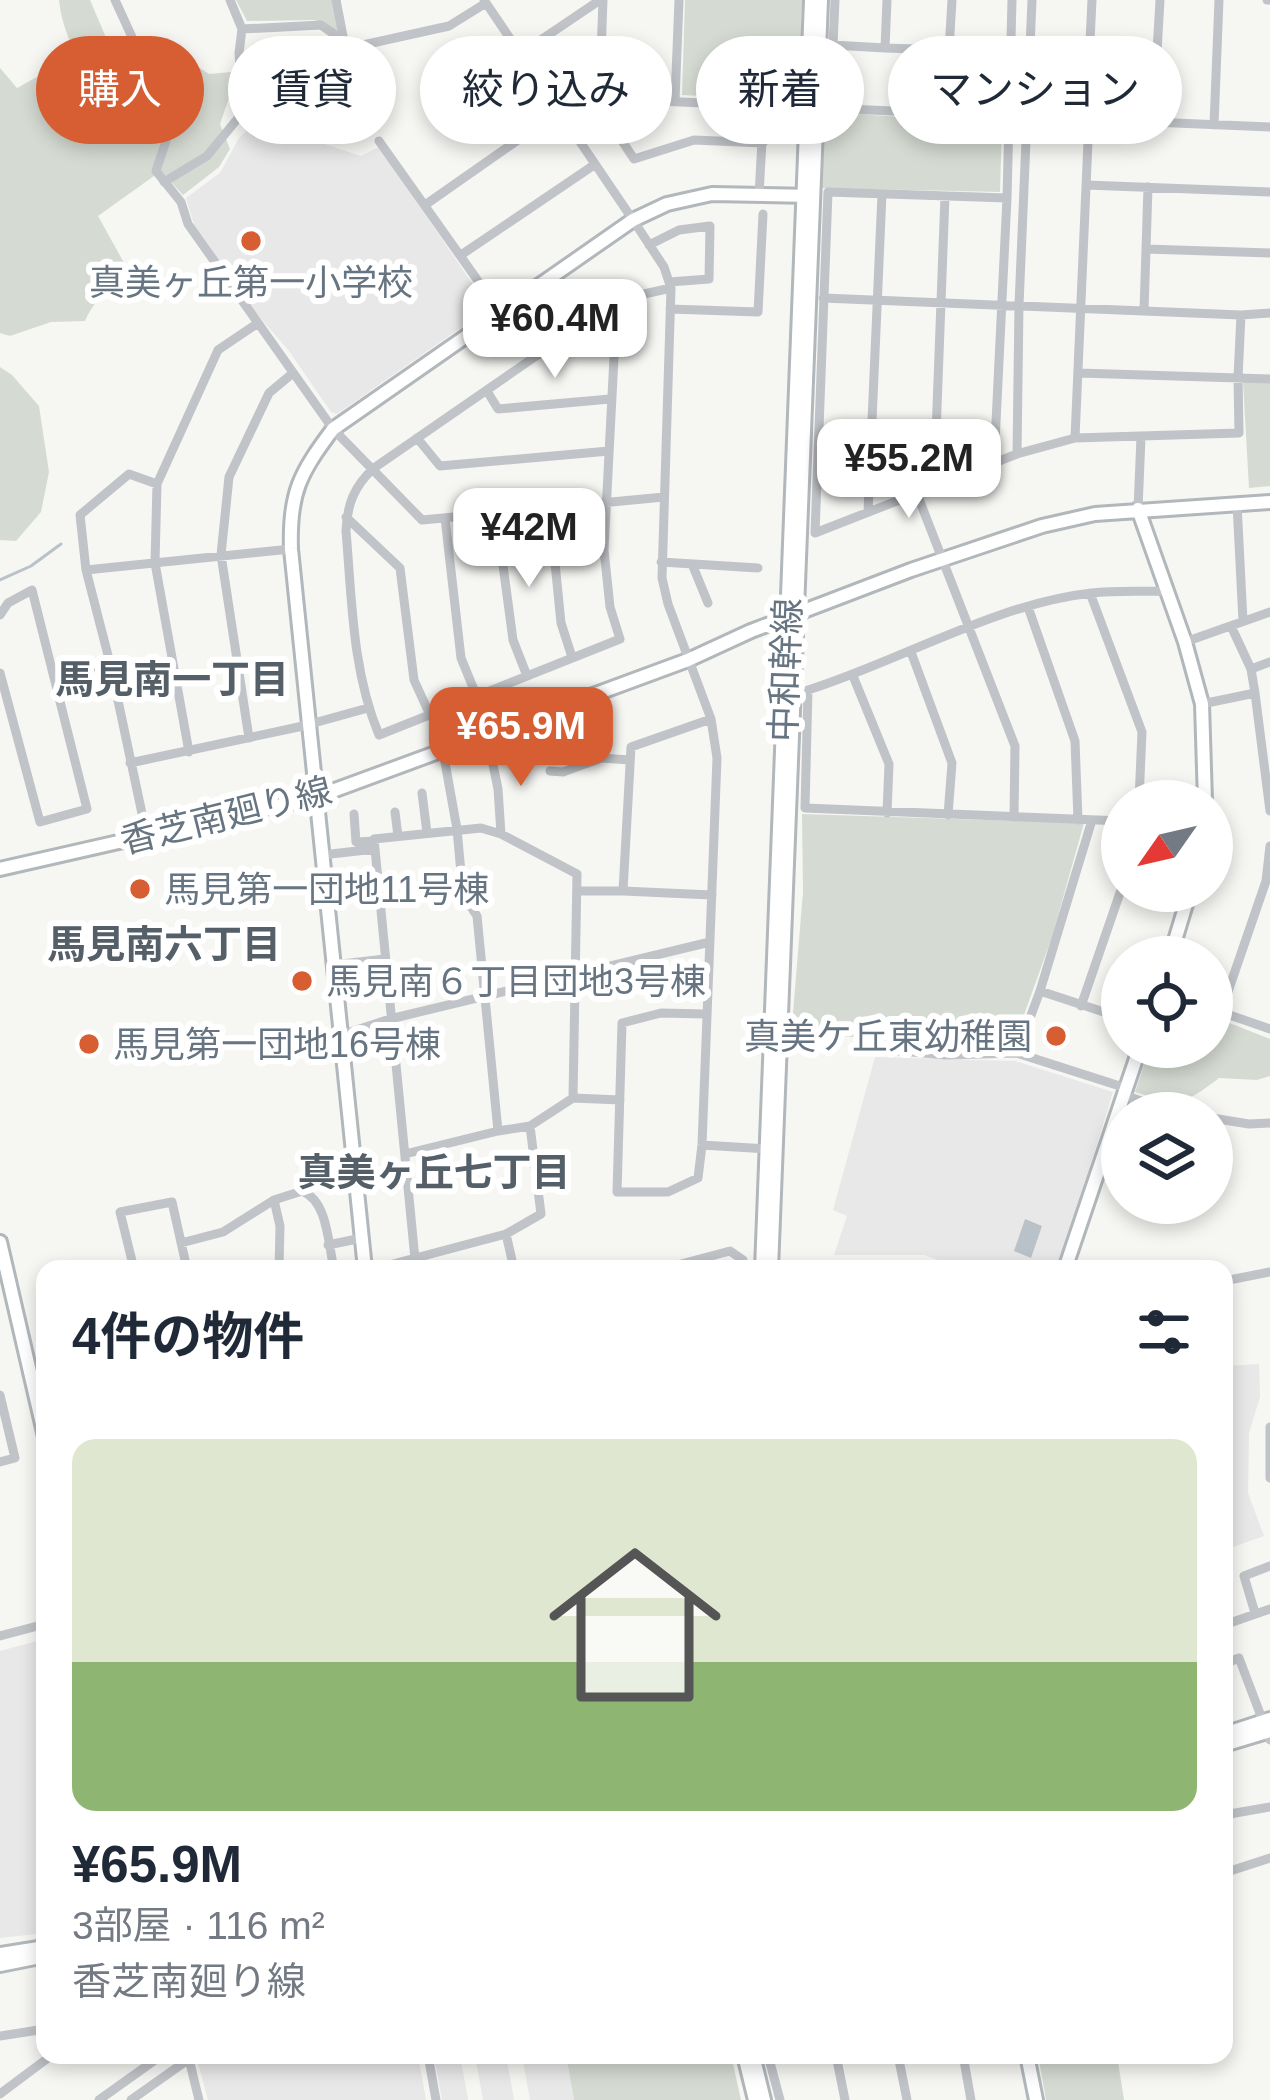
<!DOCTYPE html>
<html lang="ja">
<head>
<meta charset="utf-8">
<style>
	:root { --surface:#fff; --page:#f2f2f3; --text:#1f2937; --muted:#747a83; --accent:#d75e32 }
	body { margin:0; font-family:Arial,"Noto Sans JP",sans-serif; background:var(--page); color:var(--text); height:100vh; display:flex; flex-direction:column; font-size:45px; white-space:nowrap }
	* { box-sizing:border-box; margin:0 }
	p { font-size:39px; color:var(--muted) }
	.icon { flex:none; width:66px; height:66px; fill:none; stroke:currentColor; stroke-width:2; stroke-linecap:round; stroke-linejoin:round }
	.map { position:relative; flex:1; overflow:hidden }
	.details { position:absolute; left:36px; top:1260px; width:1197px; height:804px; display:flex; flex-direction:column; background:var(--surface); border-radius:24px; box-shadow:0 6px 18px #0003 }
	.details>* { flex:none }
	.banner { position:absolute; left:36px; top:36px; width:1200px; height:108px; display:flex; gap:24px }
	.needle { width:78px; rotate:236deg }
	.buttons { position:absolute; left:1101px; top:780px; display:grid; gap:24px }
	.buttons a { display:grid; place-items:center; width:132px; height:132px; border-radius:50%; background:var(--surface); box-shadow:0 6px 18px #0003; font-size:60px }
	.price { position:absolute; translate:-50% -102px; padding:0 27px; border-radius:24px; background:#fff; color:#222; font-size:39px; line-height:78px; filter:drop-shadow(0 3px 6px #0008) }
	.price::after { content:''; position:absolute; left:50%; top:72px; width:36px; height:27px; margin-left:-18px; background:inherit; clip-path:polygon(0 0,100% 0,50% 100%) }
	.price.on { background:var(--accent); color:#fff }
	ul { padding:0; list-style:none }
	li { display:grid; align-content:center; gap:24px; height:636px; padding:0 36px }
	li span { display:grid; place-items:center; height:372px; border-radius:24px; color:#555 }
	li>.icon { margin-inline-start:auto }
	span .icon { width:216px; height:216px; fill:#fffc; stroke-width:1 }
	li b { font-size:51px }
	h2 { display:flex; justify-content:space-between; align-items:center; height:144px; padding:0 36px; font-size:51px }
	.chip { padding:0 42px; border-radius:54px; background:var(--surface); box-shadow:0 6px 18px #0003; font-size:42px; line-height:108px }
	.chip.on { background:var(--accent); color:#fff }
	.map>svg:first-child { display:block }
</style>
</head>
<body>
<div class="map">
<svg width="1270" height="2100" viewBox="0 0 1270 2100">
	<rect width="100%" height="100%" fill="#f6f6f3"/>
	<!-- built -->
	<path fill="#e7e8e7" d="M288,109h22l8,33 43,14 18,-9 110,161 -152,106 -6,-2 -42,-61 -40,-46 -55,-80 -8,-27 34,-25 19,-35 12,-11 27,5z
		M875,1057l140,4 98,31 -55,177h-95l-39,-14h-90l13,-39 -14,-6z
		M1259,1364l1,33 -11,36 -1,60 16,43 -40,14v-184z
		M45,1639v294l-45,5v-287z
		M196,2055h222l8,45h-218z
		M434,2055h26l8,45h-26z
		M475,2055h31l8,45h-31z
		M522,2055h44l8,45h-44z"/>
	<!-- green -->
	<path fill="#d5dbd3" d="M59,0h31l23,54 -10,13 28,10v12l19,24 6,-1 -8,-9 9,-35 16,-17 36,23 22,-2v20l-11,32 10,25 -11,18 -36,28 -22,-24 -63,45 35,63c-23,8 -38,19 -48,42l-34,1 -41,14 -10,-3v-265l17,20 29,-16 37,28 -15,21 17,10 24,-1 3,-23c-25,-32 -49,-66 -53,-107z
		M236,0h96l7,30 -5,1 -19,-11 -68,1z
		M685,0h117l-3,94 -8,6 -109,-5z
		M822,112l180,11 -2,69 -181,-4z
		M0,367l12,8 27,31 10,66 -8,40 -25,29 -16,-1z
		M1243,382l27,1v103l-21,2z
		M802,814l282,9 -32,114 -37,103 -207,-4 -16,-11 11,-133z
		M1212,1016l58,23v37l-13,4 -38,-2c-35,27 -41,28 -84,14l15,-45h62z
		M566,2055h165l10,45h-167z
		M1038,2055h79l7,45h-78z"/>
	<!-- water -->
	<path fill="#b9c2c8" d="M74,49l19,32 -13,17 -34,-26z
		M1025,1219l17,7 -11,32 -17,-7z"/>
	<g fill="none" stroke-linecap="round" stroke-linejoin="round">
		<!-- stream -->
		<path stroke="#b9c2c8" stroke-width="3" d="M0,580l31,-14 30,-22"/>
		<!-- secondary casing -->
		<g stroke="#b2b7bb" stroke-width="18">
			<path id="secondary" d="M1138,509l47,133 17,62 3,97
				M0,869l316,-72 372,-137 63,-29 160,-61 131,-44 53,-12 175,-12
				M1170,957l20,-66
				M0,1242l45,195
				M365,1269l-74,-720c-2,-56 9,-76 42,-120l300,-209 34,-16 45,-10 101,2
				M762,1269l49,-1269
				M771,1269l50,-1269
				M1065,1269l75,-222
				M1224,1734l46,-15
				M1224,1745l46,-14
				M0,1954l45,-7
				M0,1965l45,-9
				M744,2055l11,45
				M753,2055l11,45
				M1027,2055l9,45"/>
		</g>
		<!-- street -->
		<path stroke="#c0c3c7" stroke-width="9" d="M115,0l49,107 2,34 -10,30 25,31 7,22 145,205 89,91 242,-23
			M336,0l8,41
			M484,0l149,220 31,47 7,21 -9,290 6,26 43,115 6,39 -15,387 -4,33 -30,14h-51l5,-169 39,-10 44,1
			M603,0l-4,106 35,53 60,-19 69,3
			M835,0l-2,45 52,3
			M887,0l-2,48 124,4
			M1267,0h3
			M242,29l79,-4 23,16 19,4 86,-19 37,-23
			M949,50l3,-50
			M520,54l80,-54
			M1029,80l126,6 5,-86
			M1088,83l4,-83
			M675,100l4,-100
			M1089,119l-14,319 164,-5 -1,-56 3,-62
			M1214,125l5,-125
			M570,129l39,-30 661,28
			M379,141l121,171
			M164,182l43,-26 36,-44 -4,-59 3,-24 -12,-29
			M1086,185l184,7
			M759,195l5,-90
			M1007,198l5,-198
			M425,205l133,-93
			M649,245l30,-15 31,-4 -1,53 -40,3
			M1146,249l124,4
			M461,255l133,-90
			M823,298l418,17 29,-2
			M617,300l-13,250 6,57 10,32 -241,96c-27,-65 -27,-135 -33,-204 1,-26 8,-45 28,-63l243,-168 54,-12
			M670,309l88,3 5,-98
			M1144,311l4,-124
			M1079,373l191,6
			M487,391l11,18 112,-10
			M417,438l23,28 169,-15
			M1017,454l58,-16
			M994,463l13,-265 -179,-6 -13,341 202,-79 2,-149 13,-305
			M934,487l11,-291
			M917,494l98,252 -1,71
			M1237,504l6,117
			M1138,509l3,-72
			M868,512l14,-318
			M496,513l17,127 14,36
			M346,517l54,51 14,112 16,35
			M445,518l16,140 16,39
			M661,562l97,6
			M692,564l16,39
			M86,570l205,-21
			M1090,593l52,139 -3,69
			M1028,607l47,134 3,79
			M0,615l8,-12 24,-13 55,219 -47,13 -40,-149
			M1231,626l20,43 4,24
			M1185,642l85,-30
			M911,652l41,111 -4,52
			M572,657l-11,-34 -7,-70 50,-3
			M1251,669l19,-7
			M853,676l36,88 -2,49
			M56,677l54,-14
			M1202,704l53,-11 15,118
			M711,719l-80,28 -8,144 89,4
			M249,738l-28,-183 8,-78 40,-84 24,-20
			M490,750l8,39 3,45
			M443,751l14,78 6,66 14,21 21,215
			M189,752l-34,-189 2,-79 61,-134 40,-27
			M130,763l173,-37 65,-18
			M550,771l13,1 38,-14 29,2
			M422,793l5,40
			M395,812l3,24
			M354,814l2,28 19,-1
			M1122,821l-317,-13 3,-118c92,-29 189,-87 284,-97 25,-3 50,-1 75,-2
			M147,837l-37,-174 -24,-93 -6,-55 49,-41 28,10
			M322,855l53,-6
			M578,891h45
			M333,965l52,-6
			M1040,991l82,27
			M1081,1006l41,-119
			M1212,1009l9,3 45,-131 4,-35
			M1221,1012l49,17
			M341,1035l49,-16 320,-77
			M877,1049l69,6 71,-2 109,35
			M1017,1053l23,-62 52,-171
			M1124,1095l52,18
			M573,1098l47,2
			M1212,1118l37,6 21,-1
			M702,1145l65,4
			M405,1154l93,-23 32,-5 43,-28 4,-224 -76,-40 -20,-6 -107,11 41,420
			M506,1234l8,35
			M181,1243l42,-11 51,-32
			M328,1245l34,-7
			M134,1269l-14,-57 52,-10 15,67
			M279,1269l1,-43 -6,-26 28,-9c26,10 26,53 32,78
			M374,1269l132,-35 35,-20 -11,-88
			M662,1269l68,-18 13,9
			M1224,1281l46,-9
			M0,1395l15,63 -15,4
			M1270,1427v51
			M1255,1613l-11,-37 26,-10
			M1224,1625l46,-16
			M0,1636l45,-12
			M1224,1664l15,-6 31,82
			M1224,1815l46,-8
			M1224,1873l46,-15
			M0,2036l45,-7
			M188,2055l11,45
			M428,2055l8,45
			M768,2055l12,45
			M836,2055l9,45
			M898,2055l9,45
			M963,2055l8,45
			M0,2094l52,-39
			M99,2100l63,-45
			M131,2100l58,-41"/>
		<!-- secondary -->
		<use href="#secondary" stroke="#fff" stroke-width="12"/>
	</g>
	<!-- markers -->
	<g fill="#d75e32" stroke="#fff" stroke-width="4.5">
		<circle cx="251" cy="241" r="12"/>
		<circle cx="140" cy="889" r="12"/>
		<circle cx="302" cy="981" r="12"/>
		<circle cx="1056" cy="1036" r="12"/>
		<circle cx="89" cy="1044" r="12"/>
	</g>
	<g text-anchor="middle" stroke-width="12" stroke-linejoin="round" paint-order="stroke">
		<!-- poi labels -->
		<g font-size="36" fill="#677582" stroke="#fff" text-anchor="start">
			<text x="251" y="295" text-anchor="middle">真美ヶ丘第一小学校</text>
			<text x="164" y="902">馬見第一団地11号棟</text>
			<text x="326" y="994">馬見南６丁目団地3号棟</text>
			<text x="1032" y="1049" text-anchor="end">真美ケ丘東幼稚園</text>
			<text x="113" y="1057">馬見第一団地16号棟</text>
		</g>
		<!-- street labels -->
		<g font-size="36" fill="#677582" stroke="#fff">
			<text transform="translate(785 670) rotate(-88)" y="13">中和幹線</text>
			<text transform="translate(226 815) rotate(-14)" y="13">香芝南廻り線</text>
		</g>
		<!-- neighbourhood labels -->
		<g font-size="39" font-weight="bold" fill="#555f68" stroke="#fff">
			<text x="172" y="693">馬見南一丁目</text>
			<text x="164" y="958">馬見南六丁目</text>
			<text x="434" y="1186">真美ヶ丘七丁目</text>
		</g>
	</g>
</svg>
<div class="buttons">
<a><svg class="needle" viewBox="-14 -14 28 28"><path d="M0-13l5 13h-10z" fill="#e53935"/><path d="M0 13l5-13h-10z" fill="#747a83"/></svg></a>
<a><svg class="icon" aria-label="locate" viewBox="0 0 24 24"><circle cx="12" cy="12" r="6"/><path d="M12 2v4M12 18v4M2 12h4M18 12h4"/></svg></a>
<a><svg class="icon" aria-label="layers" viewBox="0 0 24 24"><path d="M12 4l9 5-9 5-9-5zM3 14l9 5 9-5"/></svg></a>
</div>
<b class="price" style="left:555px;top:381px">¥60.4M</b>
<b class="price" style="left:909px;top:521px">¥55.2M</b>
<b class="price" style="left:529px;top:590px">¥42M</b>
<b class="price on" style="left:521px;top:789px">¥65.9M</b>
<div class="banner">
<a class="chip on">購入</a>
<a class="chip">賃貸</a>
<a class="chip">絞り込み</a>
<a class="chip">新着</a>
<a class="chip">マンション</a>
</div>
<section class="details">
<h2>4件の物件<svg class="icon" aria-label="filters" viewBox="0 0 24 24"><path d="M4 7h16M4 17h16"/><circle cx="9" cy="7" r="2"/><circle cx="15" cy="17" r="2"/></svg></h2>
<ul>
<li><span style="background:linear-gradient(#dfe7d0 60%,#8fb573 0)"><svg class="icon" aria-label="home" viewBox="0 0 24 24"><path d="M3 11l9-7 9 7M6 9v11h12V9"/></svg></span><div><b>¥65.9M</b><p>3部屋 · 116 m²</p><p>香芝南廻り線</p></div></li>
</ul>
</section>
</div>
</body>
</html>
